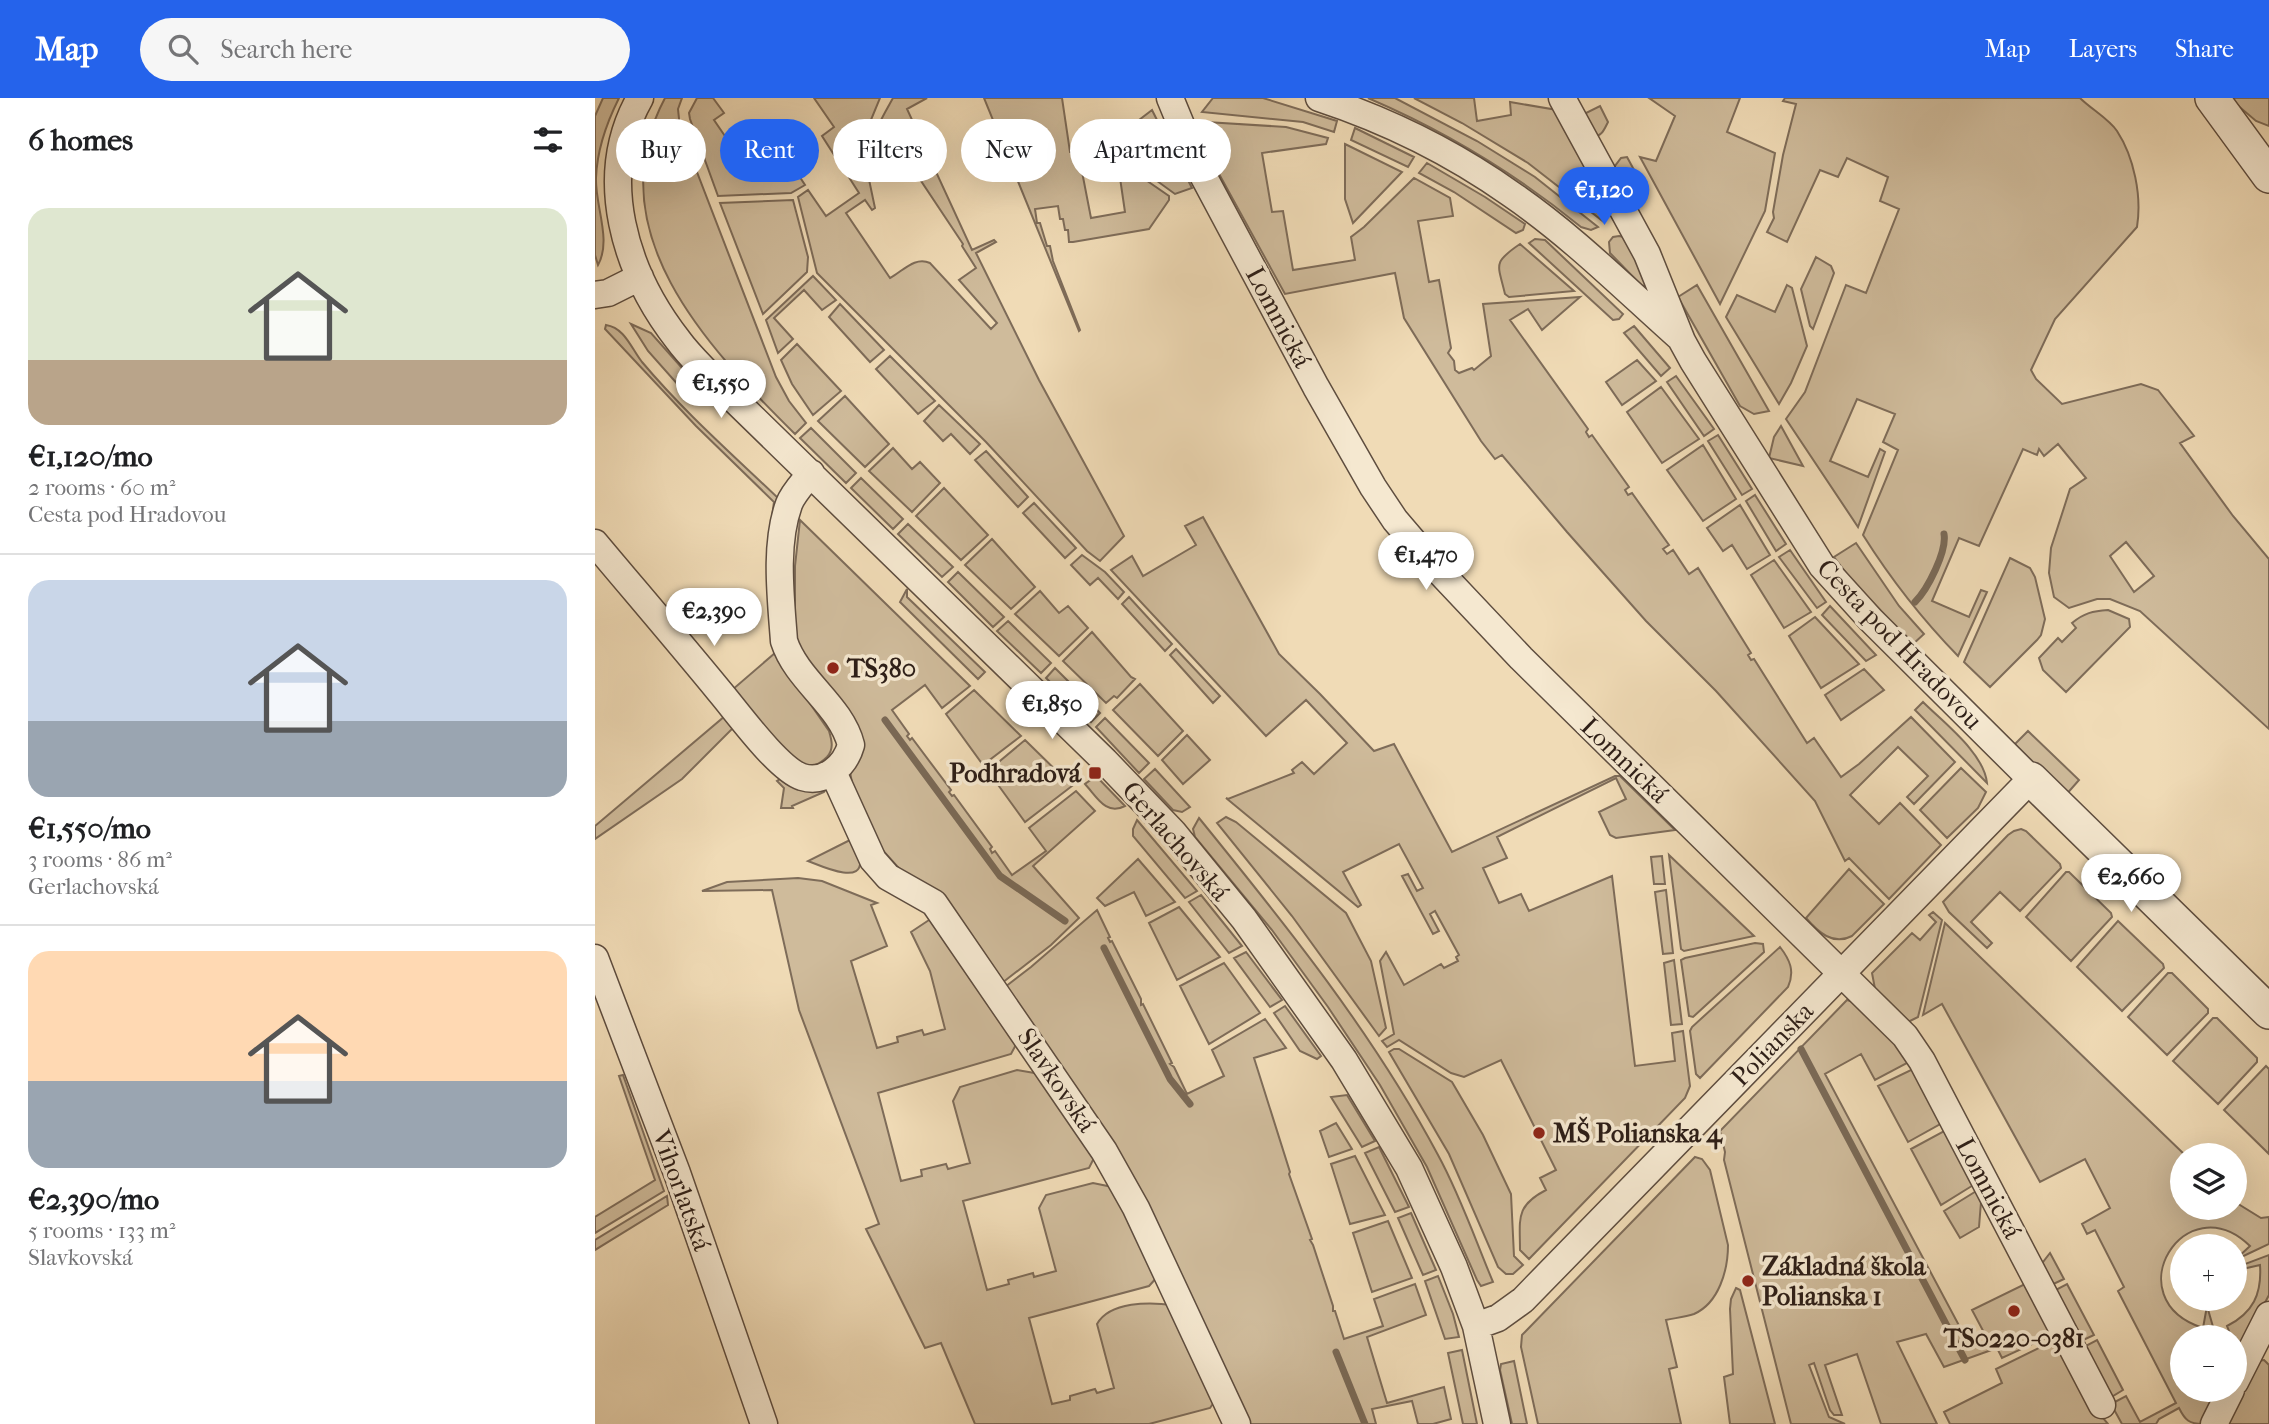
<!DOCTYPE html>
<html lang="en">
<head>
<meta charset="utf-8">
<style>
	:root { --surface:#fff; --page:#f6f6f6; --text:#202124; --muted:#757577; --line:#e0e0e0; --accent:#2563eb }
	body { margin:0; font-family:"IM FELL French Canon",serif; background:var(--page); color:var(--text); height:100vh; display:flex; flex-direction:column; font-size:26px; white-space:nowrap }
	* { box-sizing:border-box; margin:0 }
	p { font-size:23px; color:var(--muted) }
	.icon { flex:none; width:38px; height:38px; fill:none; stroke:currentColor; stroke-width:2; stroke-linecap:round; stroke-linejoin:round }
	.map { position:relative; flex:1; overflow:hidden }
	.panel { display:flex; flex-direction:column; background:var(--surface); width:595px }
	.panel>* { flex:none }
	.banner { position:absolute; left:21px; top:21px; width:665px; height:63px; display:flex; gap:14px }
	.controls { position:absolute; left:1575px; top:1045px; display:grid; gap:14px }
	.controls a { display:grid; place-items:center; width:77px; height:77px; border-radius:50%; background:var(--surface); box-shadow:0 7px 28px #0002; font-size:35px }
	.price { position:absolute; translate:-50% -60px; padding:0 16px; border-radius:24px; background:#fff; color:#222; font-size:23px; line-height:46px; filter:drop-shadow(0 2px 4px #0008) }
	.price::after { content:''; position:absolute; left:50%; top:42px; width:21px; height:16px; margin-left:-10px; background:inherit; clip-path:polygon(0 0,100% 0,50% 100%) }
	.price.on { background:var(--accent); color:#fff }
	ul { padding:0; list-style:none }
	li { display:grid; align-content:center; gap:14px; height:371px; padding:0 28px }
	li+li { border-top:2px solid var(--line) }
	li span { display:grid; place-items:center; height:217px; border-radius:21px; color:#555 }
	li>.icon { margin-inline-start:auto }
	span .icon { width:126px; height:126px; fill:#fffc; stroke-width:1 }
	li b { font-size:30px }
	h2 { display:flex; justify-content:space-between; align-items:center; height:84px; padding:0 28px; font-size:30px }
	.tag { padding:0 24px; border-radius:32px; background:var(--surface); box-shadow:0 7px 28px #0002; font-size:24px; line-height:63px }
	.tag.on { background:var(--accent); color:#fff }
	header { display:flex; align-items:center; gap:42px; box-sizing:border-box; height:98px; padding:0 35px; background:var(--accent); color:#fff }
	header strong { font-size:33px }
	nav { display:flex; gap:38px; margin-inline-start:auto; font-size:24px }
	.search { width:490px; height:63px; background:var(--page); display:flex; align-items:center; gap:18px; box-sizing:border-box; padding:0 24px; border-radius:38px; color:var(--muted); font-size:26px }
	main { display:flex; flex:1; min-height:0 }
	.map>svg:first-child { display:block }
</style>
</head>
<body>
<header>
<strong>Map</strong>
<div class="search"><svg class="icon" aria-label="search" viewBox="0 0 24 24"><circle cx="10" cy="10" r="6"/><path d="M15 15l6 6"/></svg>Search here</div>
<nav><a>Map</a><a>Layers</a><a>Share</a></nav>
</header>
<main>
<section class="panel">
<h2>6 homes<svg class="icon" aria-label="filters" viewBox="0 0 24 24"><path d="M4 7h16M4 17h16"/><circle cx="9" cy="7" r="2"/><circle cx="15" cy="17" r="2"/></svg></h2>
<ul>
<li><span style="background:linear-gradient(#dfe7d0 70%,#b9a48a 0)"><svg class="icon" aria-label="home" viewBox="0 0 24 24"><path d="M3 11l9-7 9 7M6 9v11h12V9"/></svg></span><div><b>€1,120/mo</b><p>2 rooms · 60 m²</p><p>Cesta pod Hradovou</p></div></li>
<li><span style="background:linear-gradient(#c9d6e8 65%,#9aa5b1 0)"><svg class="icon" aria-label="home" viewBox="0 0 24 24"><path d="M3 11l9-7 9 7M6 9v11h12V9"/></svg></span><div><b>€1,550/mo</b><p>3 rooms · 86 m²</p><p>Gerlachovská</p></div></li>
<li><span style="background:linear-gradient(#ffd9b3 60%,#9aa5b1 0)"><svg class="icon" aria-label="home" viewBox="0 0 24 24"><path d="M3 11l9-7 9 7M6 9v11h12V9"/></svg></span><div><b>€2,390/mo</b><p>5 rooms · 133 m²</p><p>Slavkovská</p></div></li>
</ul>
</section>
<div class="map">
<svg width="1674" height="1326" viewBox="0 0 1674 1326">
	<rect width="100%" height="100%" fill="#f0dbb6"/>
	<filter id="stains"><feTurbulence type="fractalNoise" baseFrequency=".00286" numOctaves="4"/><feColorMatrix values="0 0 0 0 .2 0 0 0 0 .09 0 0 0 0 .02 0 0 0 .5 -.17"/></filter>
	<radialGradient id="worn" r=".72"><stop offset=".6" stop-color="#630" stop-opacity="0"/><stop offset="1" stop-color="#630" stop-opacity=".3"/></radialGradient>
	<!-- green -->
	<path fill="#cfbb9b" stroke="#7e6c59" stroke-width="2" fill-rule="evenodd" d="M8,0h16c-13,26 -22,51 -23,80 -1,28 16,62 2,87l-3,-10v-139z
		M70,0h17l-4,11 2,19 96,249 13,24 17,22 -11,11c-88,-87 -200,-204 -130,-336z
		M102,0h16l11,15 -10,7 41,60 33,-21 17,26 -14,8 -73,3 -28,-77 -1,-6z
		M219,0h66l-19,46 -23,17 -16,-25 12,-9z
		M298,0h34l-20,11 65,141 22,-10 2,2 -20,11 63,127 85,156 -24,25 -13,-10 -101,-109 -169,-169 -19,-76 10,-7 18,26 33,-23 -16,-25 20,-17 12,57 -3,2 -7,-10 -19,13 44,65c13,-7 25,-22 40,-15l61,66 6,-6 -38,-43 17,-12 -14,-22 1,-2 -56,-84 -26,17c-2,-5 -6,-10 -8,-15 -6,-22 10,-46 20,-64z
		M389,0h78l8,54 8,-1 13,67 34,-6 -5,-34 20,-2 29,20v4l-20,29 -76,13h-4l-1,-12h-3l-2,-11h-3l-2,-13 -23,3 2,14h3l7,23h3l3,15 27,69 -1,1z
		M618,0h50l74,23 -3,11 -31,-10 -101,-10z
		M773,0h27l82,43 58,36 63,50 -7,3 -10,-3c-65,-53 -136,-96 -213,-129z
		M819,0h60l3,23 34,-6 -1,-13 47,8 52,98 -5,14 -76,-59 -66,-40z
		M1054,0h91l-13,34 48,21 -10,58 -45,93 -80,-147 16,4 19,-45z
		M1190,0h295c11,11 29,21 37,33 17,26 25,65 20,96l-82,92 -24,51 5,9 26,25 79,-20 17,6 36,46 -14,7 53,73 36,43v170l-129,-118 -30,-12h-13l-28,9 -15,-11 -5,-24 2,-25 19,-59 16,-11 -28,-34 -14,12 -5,-7 -2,6 -14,-6 -44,97 -20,-8 -27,63 37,16 12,-27 6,2 -29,64c-38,-39 -66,-75 -95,-121l35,-85 -15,-8 12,-28 -38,-15 -27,62 38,16 12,-28 5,3 -27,75 -72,-108 19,-27 41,-107 20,8 33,-84 -19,-8 8,-24 -41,-19 -9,19 -18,-7 -33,72 -20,-10 7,-14 -1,-6 10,-57 13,-51 -13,-3zM1531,444l28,34 -20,16 -24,-36z
		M1634,0h40v28l-13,-5z
		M1005,8l8,16c-4,8 -6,14 -15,15l-13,-21z
		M557,12l7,14 -26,19 -14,1 11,-17z
		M611,24l80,5 42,11 -2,6 -64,9 10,59 11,-1 10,59 62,-10 -4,-23 13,-10 50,-49 36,20 3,18 -35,5 11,61 10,-2 12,68 -3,5 6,8 1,9 4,3 13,-5 2,2 17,-14 -8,-52 97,-7 -38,33 -14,-21 -18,11 78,109 -2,3 3,5 3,-2 37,52 -4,3 3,5 4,-2 37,52 -6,4 4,5 6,-4 16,24 9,-6 53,85 -3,2 3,5 3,-1 53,84 7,-5 27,39 18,-13 52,-47 44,45 -41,42 -7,-7 21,-21 -30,-29 -48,48 29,29 21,-21 41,42 -52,54 -40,-41 -4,3 -30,-60 -99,-110 -70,-70 -79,-89 -65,-77 -7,4 -14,-18 -77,-123 -9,-45 -110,21 -83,-151 -3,-18z
		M760,30l59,29 -6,10 -57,-27z
		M569,35l28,55 -17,6 -33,-24 5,-1 -3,-16 5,-9z
		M750,46l57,28 -49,51 -8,-24z
		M1032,59l19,35 -30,-9 -4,-13 9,-12z
		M832,65l58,34 40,27 -2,6 -7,3 -62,-41 -35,-19z
		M198,102l15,57 -1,15 -44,42 -43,-111z
		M1024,138l5,1 25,48 -7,1 -32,-33 -1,-11 4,-5z
		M940,141l10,1 78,74 -4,5 -6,1 -84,-77z
		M925,146l54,47 -65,6 -4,-3c-7,-30 -13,-31 15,-50z
		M1221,159l15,9 3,7 -21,56 -3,-3 -9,-37z
		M218,178l23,24 -14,10 -18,-20 -30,28 19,21 -15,14 -12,-33z
		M1102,187l72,126 -15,3 -14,-8 -62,-109z
		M1192,187l5,3 15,58 -16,37 -12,21 -53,-87 11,-22 38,17z
		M245,206l44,46 -14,12 -41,-45z
		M36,226l20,9 47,53 -10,10 -40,-45z
		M11,227c19,3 25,23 36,37 42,50 91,93 138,138l-11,114 -2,-61 7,-51 -78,-76 -91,-97z
		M1039,228l36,42 -9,8 -37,-43z
		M202,246l44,47 -28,24 -21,-31 -11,-24z
		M295,258l45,45 -17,13 -42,-45z
		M1042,262l19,21 -34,24 -16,-23z
		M1081,278l38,53 -10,7 -37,-54z
		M1066,289l38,52 -37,24 -35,-51z
		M250,298l44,48 -24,23 -47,-46z
		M344,307l41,39 -10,10 -19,-20 -8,7 -19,-20z
		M1186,328l22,40 -34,-8 5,-21z
		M216,330l45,45 -10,10 -46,-45z
		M1123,337l34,54 -10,6 -34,-54z
		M1108,347l33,54 -33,22 -36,-51z
		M298,350l19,21 8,-7 20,21 -28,29 -43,-41z
		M391,353l42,46 -10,10 -43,-47z
		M266,380l42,41 -10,10 -42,-41z
		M349,390l44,47 -27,25 -45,-44z
		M1160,397l31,49 -10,7 -30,-50z
		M439,405l42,45 -11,10 -42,-45z
		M1145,407l30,50 -23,14 -15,-24 -9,6 -16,-23z
		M608,419l76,137 41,40 54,57 20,-7 58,108 163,-76h5l55,54 -59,8 -6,-3 -11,-23 27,-13 -10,-21 -119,59 10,21 -24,10 16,35 22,-9 8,17 83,-35 23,190 40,-5 -3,-28 11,-2 7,55 -5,12 -156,161 -9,-9c0,-31 -5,-44 26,-60l-6,-12 16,-8 -55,-110 -37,17 -13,-4 -52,-33 -12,7 -5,-6 12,-7 -14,-73 6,-9 18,33 37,-21 3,4 14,-7 -2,-4 3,-2 -24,-44 -5,3 9,17 -6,3 -31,-58 6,-2 9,17 6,-3 -24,-44 -56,28 18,33 -3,2 -132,-109 2,1 66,-26 -2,-3 10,-8 12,12 33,-31 -41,-43 -40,36 -155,-166 21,-14 11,20 53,-31 -11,-19z
		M205,422l170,166 -28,22 -17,-23 -33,25 17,24 -2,2 3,4 2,-2 39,52 -2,2 3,4 2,-1 38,52 -2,2 2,4 3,-2 17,24 34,-24 -17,-23 47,-37 19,20 -62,55 46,52 -28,27 -49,38 -124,-138 -23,-47 -5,-26 -55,-136v-70z
		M313,426l45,43 -11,10 -44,-43z
		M397,441l43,48 -24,22 -46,-44z
		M1261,445l43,63 25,28 -11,10 -60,-62 -19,-25z
		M1195,452l36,52 -9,6 -38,-51z
		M487,457l23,17 19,20 -6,7 -20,-21 -8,7 -19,-20z
		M1415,460l20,10 5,9 10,42 -4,16 -4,5 -47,47 -26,-25z
		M1179,462l37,52 -27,16 -33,-53z
		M363,474l46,45 -11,10 -45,-45z
		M312,491v8l78,75 -7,7 -78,-77z
		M445,493l19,22 9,-7 20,22 -29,28 -44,-42z
		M534,499l43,47 -7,7 -43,-47z
		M1235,508l46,49 -10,6 -44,-46z
		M1513,512l21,9 1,8 -64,65 -23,-22 -4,-12 19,-20 4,4 14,-14 -4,-5c12,-10 21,-12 36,-13z
		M1220,519l44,47 -38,24 -32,-52z
		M413,523l43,42 -10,10 -44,-42z
		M497,534l39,45 4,2 -18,19 -3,-2 -8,7 -43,-42z
		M581,551l44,47 -7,7 -43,-48z
		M180,555l54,78c3,10 5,18 -2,26 -5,5 -13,10 -20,8 -18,-4 -61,-59 -75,-75z
		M460,570l45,45 -9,9 -45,-44z
		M1269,571l20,21 -43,30 -16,-25z
		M545,586l43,47 -25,25 -45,-46z
		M379,592l47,46 -38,29 -37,-51z
		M1328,604c21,21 61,51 64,81l-72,-73z
		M130,618l9,11 -52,52 -87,60v-13z
		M510,620l44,45 -10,10 -43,-46z
		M1433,633l51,49 -14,16 -52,-50z
		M592,637l23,25 -27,24 -21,-24z
		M430,642l47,46 -47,36 -37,-51z
		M1366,670l25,24 -8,16 -31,30 -27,-28z
		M560,671l35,38 -8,5 -9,-2 -29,-31z
		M501,678l29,30c-19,10 -28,-9 -40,-22z
		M185,681c14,12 28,12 45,11l-1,2 -32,14 1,2h-12l3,-20 -7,-7z
		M631,719l10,5 110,91 25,48 15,67 -7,8 -87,-120 -75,-93z
		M604,720c87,107 174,215 239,337 22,40 37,84 55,127l-12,4 -4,-6 -50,-113 -47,-82 -52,-78 -56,-77 -77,-93 -2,-8z
		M542,722l60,71 -12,7 -52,-62v-7z
		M1426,731l5,2 34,33 1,4 -41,43 -20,-19 -29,30 21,21 -5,5 -38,-36 -6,-10 65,-67 6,-4z
		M257,741c2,6 8,15 8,21 3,26 -41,5 -52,1z
		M1074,757l85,81 -70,15 -3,-2z
		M1067,758l3,28h-11l-3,-27z
		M543,761l37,43 -29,14 -12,-24 -29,14 -8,-8z
		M1254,771l35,35 -32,32c-19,10 -34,-4 -46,-18z
		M1471,774h3l42,41 1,4 -41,44 -45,-44z
		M203,780l24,3 55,22 -6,2 16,41 -36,15 26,87 21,-6 -1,-5 25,-7 2,5 21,-6 -15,-58 -19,-39 21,-14 88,119 -9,17 -133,39 23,88 21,-5 -1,-6 25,-6 2,5 22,-6 -17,-62 7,-14 57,-17 29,5 51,77 -8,16 -126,33 24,89 22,-6 -1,-4 25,-7 1,4 22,-6 -17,-63 7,-13 47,-12 24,5 42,87 -10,11 -120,32 23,86 18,-4v-4l25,-7 2,4 17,-5 -17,-64c13,-23 53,-22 76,-19l44,93 -7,10 -61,16h-174l-34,-81 -16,5 -59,-119 13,-5 -80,-214 -27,-120 -70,1 25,-9z
		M1071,792l7,63 -10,1 -8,-62z
		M606,797l41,51 -13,7 -40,-51z
		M584,809l41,50 -43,23 -28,-57z
		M502,812l13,27 -2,1 2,4 2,-1 29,58v6l2,-1 29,59 -2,1 4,3 13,27 37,-18 -12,-26 53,-31 21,29 -32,10 36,114 -1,2 23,65 -2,1 3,5 20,61v5h2l9,28 39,-13 -9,-27 41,-15 11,31 -59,22 20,66 57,-16 7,32 -18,5h-15l-6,-23 -40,8 4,15h-129l-242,-437 26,-20z
		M1338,814l9,8 -24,97 -12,6 -30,-29 -4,-21 40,-40 8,7 16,-18 -7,-7z
		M1523,823l45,43 1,4 -42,43 -45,-44z
		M1350,825l240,232h-3v53h53v-6l26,16 8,-1v27l-34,16 15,-14c-65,-63 -136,53 -47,82l4,-22 9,31h-34v53h38l-17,34c-14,0 -18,-4 -24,-16l-20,11 -3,5h-34l-11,-20 15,-8 14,26 36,-19 -58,-112 6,-4 -29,-57 -8,4 -5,-10 28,-16 -25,-49 -45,23 -98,-178 -19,11z
		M1160,845l8,1 1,8 -71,65 -4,-1 -8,-56 4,-2z
		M1185,849c10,13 15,24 8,40l-88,91 -4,-4 -6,-43 2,-4z
		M651,854l36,48 -12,7 -36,-49z
		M1079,862l8,64 -11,1 -7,-62z
		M629,865l36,50 -51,31 -29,-58z
		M1573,875h4l36,36v4l-41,42 -39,-38z
		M1252,902l19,6 43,56 -34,18 -14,-26 -36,20 146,274 17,-8 -16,-30 53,-26 29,50 -52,24 -5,-10 -53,19 -18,-33 -29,8 40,82h-56l-24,-70 -32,11 17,50h-8l-4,-5 -16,-47 -5,2 20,52 16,7h-54l-67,-264 1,-8 -5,-21z
		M690,908l36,50 -4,3 -17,-8 -26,-38z
		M1618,920h4l40,40v4l-39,42 -45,-43z
		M799,951h5l53,33 31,53 28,59 3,62 9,9 -10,9h-7l-8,-7 -49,-113 -60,-102z
		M1671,968l3,3v85l-45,-44z
		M1318,971l29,54 -34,19 -30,-56z
		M28,977l41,116 -69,42v-16l60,-37 -36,-104z
		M752,997l28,46 -13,6 -31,-50z
		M741,1025l16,26 -23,8 -9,-26z
		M1351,1032l29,54 -34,21 -30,-56z
		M784,1049l30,60 -14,5 -30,-59z
		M760,1058l30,59 -35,9 -19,-60z
		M1100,1059l7,2 8,11 18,75c0,25 -9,58 -34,69 -9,3 -19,4 -28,6l11,47 -8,2 12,55h-143l-17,-77 1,-12z
		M1383,1092l3,12 -2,25 -19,11 -16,-27z
		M72,1098l1,9 -73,45v-10z
		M816,1115l25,57 -13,5 -25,-57z
		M793,1123l24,57 -40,14 -19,-59z
		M1455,1155l14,26 -17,8 -7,-21z
		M1674,1157v40l-27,51 -7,-5v-4l-4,-1 -4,-10c26,-13 35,-32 33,-61l-22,5 -1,-3z
		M843,1178l15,38 6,23 -14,2 -20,-58z
		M1472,1186l27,51 -17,8 -27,-50z
		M1141,1190l4,2 35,134h-45l-6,-47 9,-3 -3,-65 1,-10z
		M1462,1241l41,73 10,12h-158l-6,-12 58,-29 -6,-14z
		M1502,1242l26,50 -15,9 -28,-50z
		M867,1252l15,74h-14l-15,-71z
		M1669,1262l5,5v59h-44l33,-63z
		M919,1263l13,63h-15l-12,-54 1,-6z"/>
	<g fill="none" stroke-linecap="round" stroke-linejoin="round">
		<!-- stream -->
		<path stroke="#7a6956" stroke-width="7" d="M1320,504c13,-13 32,-51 29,-68
			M290,622l115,156 65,45
			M509,850l66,131 20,25
			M1206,951l164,311
			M741,1254l29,72"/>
		<!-- minor casing -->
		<g stroke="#5e4d3f" stroke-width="29">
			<path id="minor" d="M45,0c-45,79 -15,174 38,242 10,14 23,26 35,39l392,382 68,71 71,87 100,141 65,108 45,99 22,59 21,98
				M575,0l28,68 118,221 57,100 22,33 41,48 85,90 384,378 17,25 180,344
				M724,0c67,22 134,55 192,96 60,41 113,94 168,143
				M0,197l13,-2 32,-16
				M0,445c42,50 84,99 125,149 17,20 58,77 82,85 23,7 43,-11 49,-32 -10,-40 -54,-64 -67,-104 -3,-42 -10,-96 5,-137 4,-11 15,-22 22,-31
				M238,674l40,88 15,17 46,26 170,248 32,57 101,216
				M0,860l82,215 87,251
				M881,1228l22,-8 25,-18 508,-521 -160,-159 -49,-54 -129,-205 -11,-20 -35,-87 -85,-156
				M1640,1284l34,-67
				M1619,1326l17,-34"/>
		</g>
		<!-- tertiary casing -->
		<g stroke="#5e4d3f" stroke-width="36">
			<path id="tertiary" d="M1617,0l57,78
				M1436,681l238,233"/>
		</g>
		<!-- minor -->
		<use href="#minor" stroke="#f5e8d0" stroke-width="26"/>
		<!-- tertiary -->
		<use href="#tertiary" stroke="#f5e8d0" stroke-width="33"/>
	</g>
	<!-- markers -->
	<g fill="#8f2418" stroke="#f5e8d0" stroke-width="2.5">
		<circle cx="238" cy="570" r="7"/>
		<rect x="493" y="668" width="14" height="14" rx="3.5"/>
		<circle cx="944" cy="1035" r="7"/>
		<circle cx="1153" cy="1183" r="7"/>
		<circle cx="1419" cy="1213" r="7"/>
	</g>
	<g text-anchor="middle" stroke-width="7" stroke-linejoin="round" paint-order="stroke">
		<!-- street labels -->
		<g font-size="26" fill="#2d1e17" stroke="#f5e8d0">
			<text transform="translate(684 219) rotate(62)" y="9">Lomnická</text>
			<text transform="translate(1305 546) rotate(46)" y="9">Cesta pod Hradovou</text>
			<text transform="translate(1030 662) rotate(44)" y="9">Lomnická</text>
			<text transform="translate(581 743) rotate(49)" y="9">Gerlachovská</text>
			<text transform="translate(1177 946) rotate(-46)" y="9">Polianska</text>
			<text transform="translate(462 982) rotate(56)" y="9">Slavkovská</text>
			<text transform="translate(1394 1090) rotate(62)" y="9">Lomnická</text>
			<text transform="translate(87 1092) rotate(70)" y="9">Vihorlatská</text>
		</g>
		<!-- poi labels -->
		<g font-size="26" font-weight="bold" fill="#2d1e17" stroke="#f5e8d0" text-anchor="start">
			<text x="252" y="579">TS380</text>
			<text x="486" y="684" text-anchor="end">Podhradová</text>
			<text x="958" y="1044">MŠ Polianska 4</text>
			<text x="1167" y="1177">Základná škola<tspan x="1167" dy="30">Polianska 1</tspan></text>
			<text x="1419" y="1249" text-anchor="middle">TS0220-0381</text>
		</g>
	</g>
	<rect width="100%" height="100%" filter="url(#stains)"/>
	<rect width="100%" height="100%" fill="url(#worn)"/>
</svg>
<div class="controls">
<a><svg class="icon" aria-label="layers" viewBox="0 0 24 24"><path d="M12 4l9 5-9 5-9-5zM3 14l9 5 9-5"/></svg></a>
<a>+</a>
<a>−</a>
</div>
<b class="price on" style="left:1009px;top:129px">€1,120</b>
<b class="price" style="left:126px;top:322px">€1,550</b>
<b class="price" style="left:831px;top:494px">€1,470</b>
<b class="price" style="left:119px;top:550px">€2,390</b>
<b class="price" style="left:457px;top:643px">€1,850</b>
<b class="price" style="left:1536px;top:816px">€2,660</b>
<div class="banner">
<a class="tag">Buy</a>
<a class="tag on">Rent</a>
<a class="tag">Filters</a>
<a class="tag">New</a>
<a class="tag">Apartment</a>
</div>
</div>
</main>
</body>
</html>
